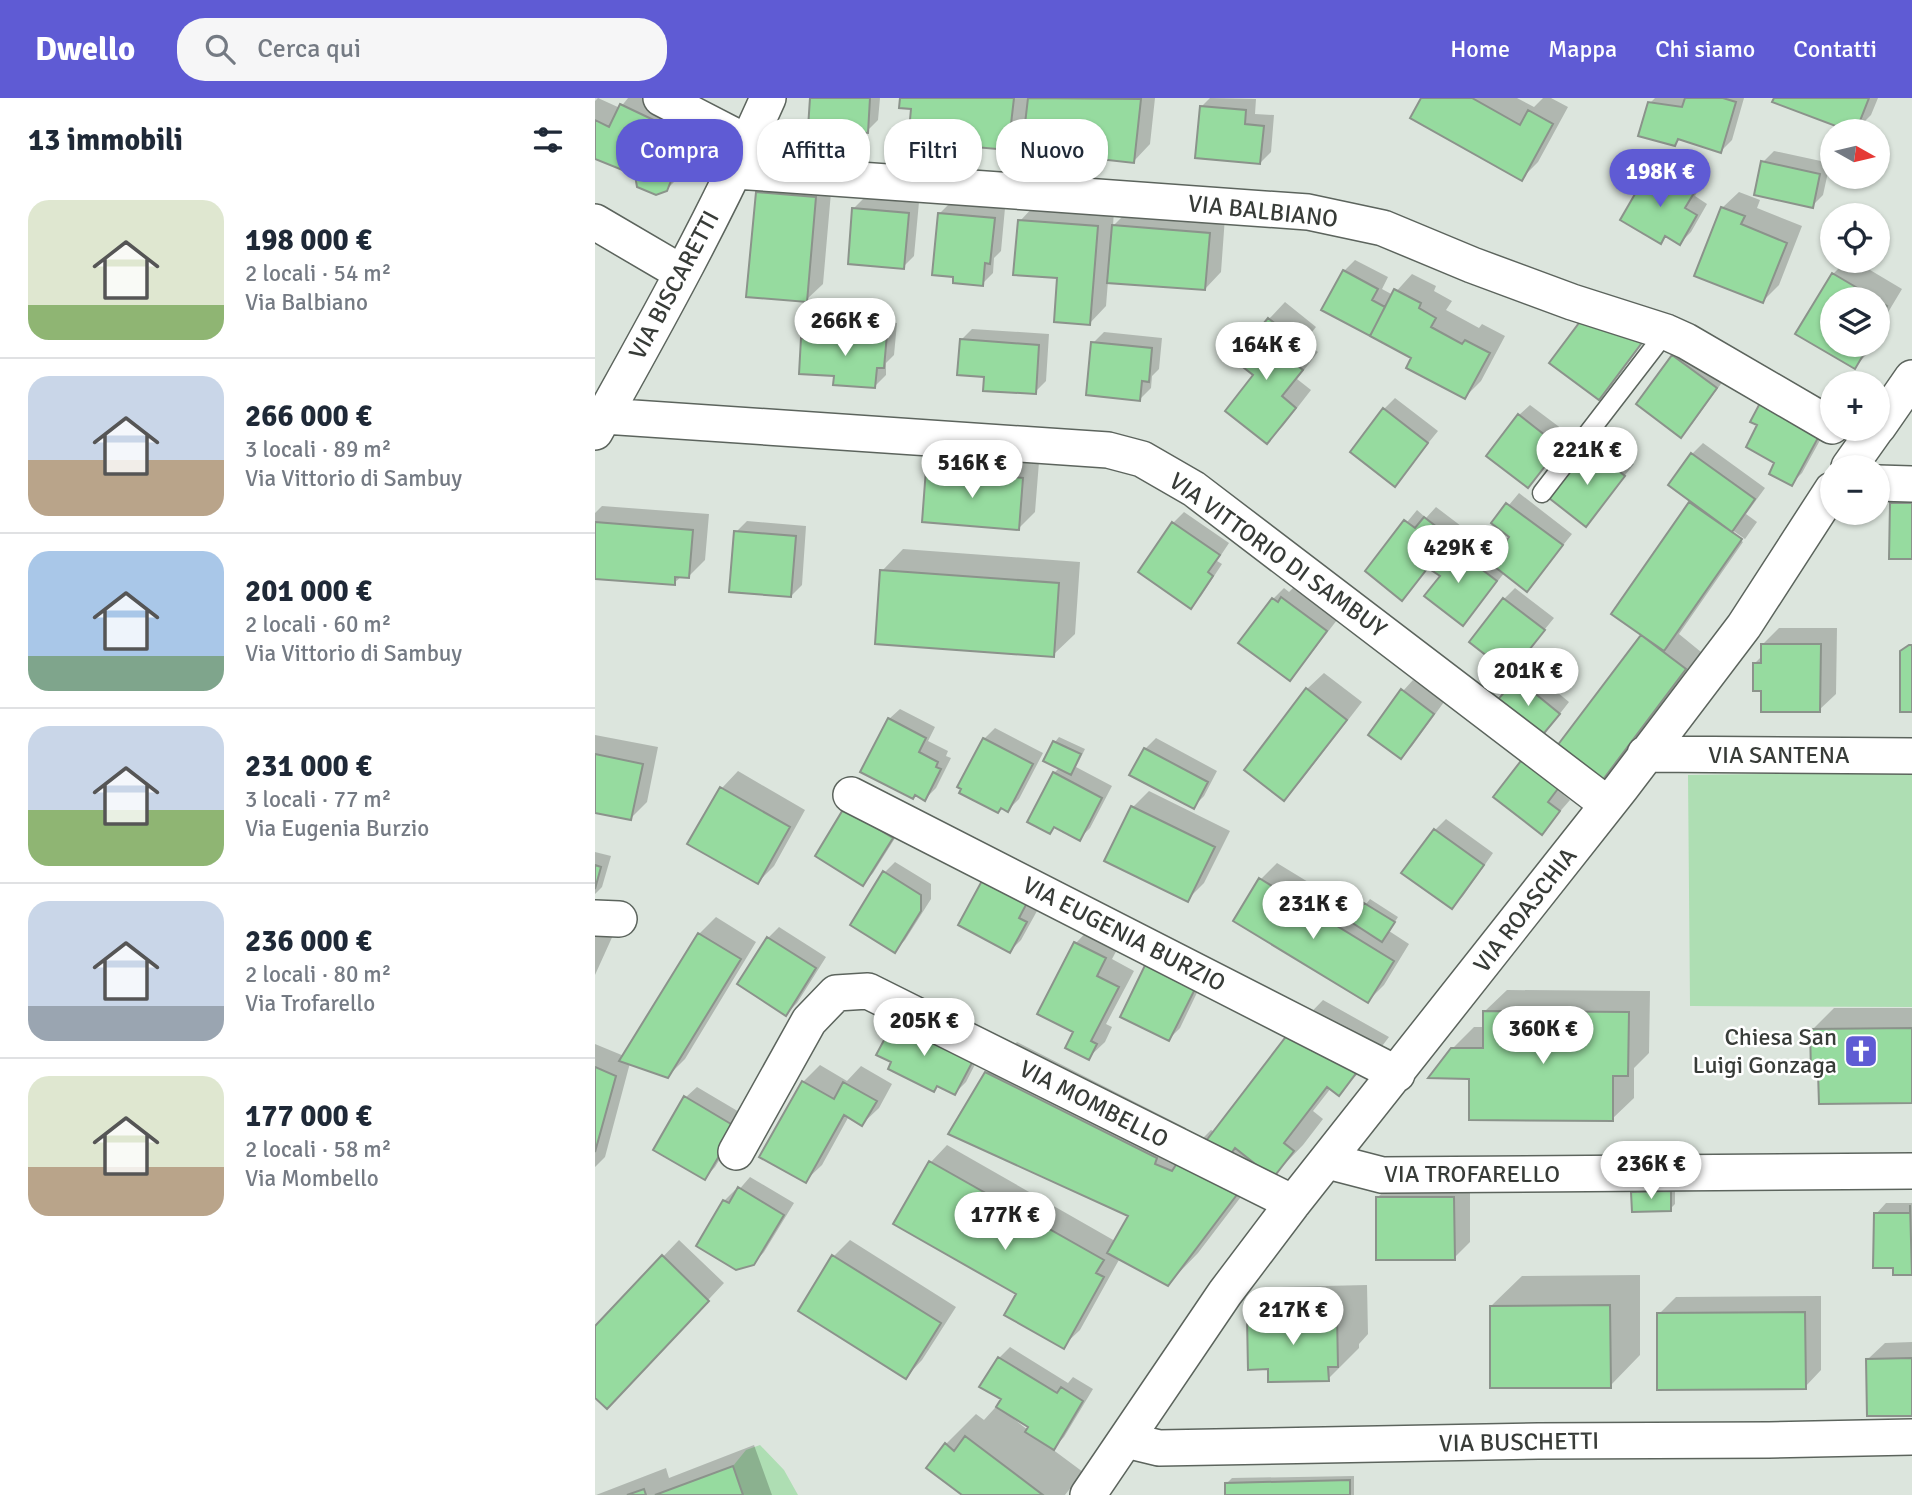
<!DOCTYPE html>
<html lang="it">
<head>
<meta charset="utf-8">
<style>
	:root { --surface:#fff; --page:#f6f6f7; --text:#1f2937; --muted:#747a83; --line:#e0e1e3; --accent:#5f5bd4 }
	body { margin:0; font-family:Signika,sans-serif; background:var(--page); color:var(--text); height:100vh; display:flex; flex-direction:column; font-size:26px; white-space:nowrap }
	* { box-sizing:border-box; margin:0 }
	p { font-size:23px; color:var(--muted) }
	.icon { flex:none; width:38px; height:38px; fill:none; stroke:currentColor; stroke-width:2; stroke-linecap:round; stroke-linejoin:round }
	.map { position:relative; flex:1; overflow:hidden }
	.panel { display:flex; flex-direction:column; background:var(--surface); width:595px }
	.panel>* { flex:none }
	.guide { position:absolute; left:21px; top:21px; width:665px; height:63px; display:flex; gap:14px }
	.needle { width:46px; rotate:98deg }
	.fabs { position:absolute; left:1225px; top:21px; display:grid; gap:14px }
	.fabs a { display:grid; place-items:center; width:70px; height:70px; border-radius:50%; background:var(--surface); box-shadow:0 2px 5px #0004; font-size:35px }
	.price { position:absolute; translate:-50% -60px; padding:0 16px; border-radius:24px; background:#fff; color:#222; font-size:23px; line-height:46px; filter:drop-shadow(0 2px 4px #0008) }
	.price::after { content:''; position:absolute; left:50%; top:42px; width:21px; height:16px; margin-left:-10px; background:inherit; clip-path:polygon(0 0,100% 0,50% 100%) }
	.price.selected { background:var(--accent); color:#fff }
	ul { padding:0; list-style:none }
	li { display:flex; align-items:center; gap:21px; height:175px; padding:0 28px }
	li+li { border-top:2px solid var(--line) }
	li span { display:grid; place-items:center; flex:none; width:196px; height:140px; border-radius:21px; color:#555 }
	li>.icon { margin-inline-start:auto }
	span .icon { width:84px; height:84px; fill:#fffc; stroke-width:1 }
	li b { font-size:30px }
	h2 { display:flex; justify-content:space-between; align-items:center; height:84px; padding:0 28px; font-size:30px }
	.tag { padding:0 24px; border-radius:28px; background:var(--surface); box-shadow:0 2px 5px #0004; font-size:24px; line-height:63px }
	.tag.selected { background:var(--accent); color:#fff }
	header { display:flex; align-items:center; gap:42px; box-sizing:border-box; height:98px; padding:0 35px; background:var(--accent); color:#fff }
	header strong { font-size:33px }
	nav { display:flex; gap:38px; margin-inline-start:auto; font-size:24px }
	.search { width:490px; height:63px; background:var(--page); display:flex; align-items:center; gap:18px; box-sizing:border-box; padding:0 24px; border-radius:28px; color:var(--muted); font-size:26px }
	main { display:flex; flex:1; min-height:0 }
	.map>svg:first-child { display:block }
</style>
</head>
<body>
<header>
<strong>Dwello</strong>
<div class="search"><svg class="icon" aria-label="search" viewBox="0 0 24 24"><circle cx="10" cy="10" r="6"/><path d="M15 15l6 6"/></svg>Cerca qui</div>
<nav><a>Home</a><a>Mappa</a><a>Chi siamo</a><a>Contatti</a></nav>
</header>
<main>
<section class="panel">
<h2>13 immobili<svg class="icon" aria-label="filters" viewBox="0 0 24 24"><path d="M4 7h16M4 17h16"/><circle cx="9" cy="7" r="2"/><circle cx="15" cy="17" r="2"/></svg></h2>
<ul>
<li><span style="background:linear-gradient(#dfe7d0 75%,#8fb573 0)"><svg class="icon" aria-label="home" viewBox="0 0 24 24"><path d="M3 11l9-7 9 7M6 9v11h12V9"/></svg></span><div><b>198 000 €</b><p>2 locali · 54 m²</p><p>Via Balbiano</p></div></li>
<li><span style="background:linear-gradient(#c9d6e8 60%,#b9a48a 0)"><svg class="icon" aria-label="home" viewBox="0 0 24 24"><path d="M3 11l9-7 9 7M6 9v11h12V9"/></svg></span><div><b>266 000 €</b><p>3 locali · 89 m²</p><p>Via Vittorio di Sambuy</p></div></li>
<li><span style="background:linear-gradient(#a9c7e8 75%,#7fa58c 0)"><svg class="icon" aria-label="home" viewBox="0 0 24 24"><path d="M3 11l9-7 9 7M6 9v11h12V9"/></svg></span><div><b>201 000 €</b><p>2 locali · 60 m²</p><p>Via Vittorio di Sambuy</p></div></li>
<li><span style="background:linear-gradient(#c9d6e8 60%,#8fb573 0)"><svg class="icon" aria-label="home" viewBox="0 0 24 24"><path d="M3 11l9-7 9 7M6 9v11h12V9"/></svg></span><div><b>231 000 €</b><p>3 locali · 77 m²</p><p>Via Eugenia Burzio</p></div></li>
<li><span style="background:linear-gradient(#c9d6e8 75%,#9aa5b1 0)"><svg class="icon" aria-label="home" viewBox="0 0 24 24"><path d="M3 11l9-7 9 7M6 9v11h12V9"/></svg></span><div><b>236 000 €</b><p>2 locali · 80 m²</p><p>Via Trofarello</p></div></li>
<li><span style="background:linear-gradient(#dfe7d0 65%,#b9a48a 0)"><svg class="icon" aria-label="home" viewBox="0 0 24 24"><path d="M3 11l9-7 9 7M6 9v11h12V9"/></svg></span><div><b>177 000 €</b><p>2 locali · 58 m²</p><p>Via Mombello</p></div></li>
</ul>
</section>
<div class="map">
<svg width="1317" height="1397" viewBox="0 0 1317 1397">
	<rect width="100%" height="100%" fill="#dce5dd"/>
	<!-- green -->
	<path fill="#aedeb3" d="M1317,674v235l-222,-1 -2,-231z
		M165,1347l24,25 14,25h-55l-10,-29 13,-16z"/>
	<!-- shadow -->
	<path fill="#0003" fill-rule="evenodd" d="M3,0l22,10 8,-10h30l43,30 -18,45 -17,17 -29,-16 -42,-17v-56z
		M217,0h68l-2,22 -11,11z
		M306,0h254l-5,46 -16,17 -83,-36 -26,-3 -1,10 -16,17 -95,-41z
		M615,0l46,1 -1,15 19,1 -3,37 -11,11 -58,-57z
		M828,0h94l17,9 9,-9h8l17,9 -30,55 -17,17z
		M1060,0h89l-12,42 -11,11 -40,-13 -7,7 -24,-42z
		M1180,0h103l-7,17 -16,16 -81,-30z
		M1179,53l56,12 -7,32 -11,11 -49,-44z
		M1067,60l41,24 -8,14 12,8 -16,28 -11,11 -13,-8 -7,7 -38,-22 30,-51z
		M179,78l58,5 -9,103 -17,16 -49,-107z
		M1144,94l21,8 -3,8 45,18 -23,59 -16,16 -41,-93z
		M270,99l54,5 -5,54 -11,11 -49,-59z
		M355,105l55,5 -4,43 -7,7 -1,15 -11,11 -42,-71z
		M441,106l78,6 -1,16 17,-17 95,8 -4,55 -16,17 -97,-8 -2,25 -16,17 -70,-102z
		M760,162l33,17 -6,12 11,6 19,-21 24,12 -2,5 18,10 -6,9 33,18 3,-4 23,12 -24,45 -16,16 -52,-39 -89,-49 20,-38z
		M1251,163h9l47,28 -21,35 4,3 -7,12v-40h-46v46h43l-20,22 -58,-34 36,-59z
		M690,204l31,25 -12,15 14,10 -21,27 14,11 -28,36 -16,16 -12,-67 -19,-15 33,-41z
		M247,221l55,4 -3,32 -8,8v12l-11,11 -39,-12 -33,-35 11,-11 18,1z
		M377,231l77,5 -3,47 -11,11 -49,-17 -25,-35z
		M1058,231l-43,58 -11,11 -47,-35z
		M509,234l58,6 -3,31 -7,7 -1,12 -11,11 -47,-56z
		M1089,248l42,31 -34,47 -11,11 -8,-79z
		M800,300l43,33 -43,53 -11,-75z
		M935,307l40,30 -42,51 -9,-71z
		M1234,326l-27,49 -11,11 -14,-22z
		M1006,340l33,26 -49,61 5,-77z
		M1108,345l62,45 -19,26 11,8 -12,17 -53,-37v-48z
		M349,355l95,9 -4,50 -17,17 -90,-59z
		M924,395l53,41 -45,56 -22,-18 -42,52 -21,-48 -12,-10 -28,32 -35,-27 50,-61 9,8 10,-11 25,19 -4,5 37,29 18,-23 -18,-14z
		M1308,395h9v65l-21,-1 1,-53z
		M1096,405v2l52,37 -64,92 22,18 -82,110 -17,16 -43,-32 84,-111 -29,-21z
		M7,408l107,8 -4,46 -16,16h-7l-8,7 -79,-6v-64z
		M589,414l45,31 -12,18 5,3 -21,32 -11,10 -17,-83z
		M152,423l59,5 -4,59 -11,11 -55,-64z
		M308,451l177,13 -5,72 -22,21 -171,-84z
		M699,489l43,33 -37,48 -10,11 -17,-80 11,-11 5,4z
		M920,490l39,30 -44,54 -6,-73z
		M1184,530h58l-1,66 -17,16 -56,-21 -8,-26 7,-7v-11z
		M933,570l41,34 -18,23 -52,-23z
		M729,575l38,29 -62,80 -16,17 23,-110z
		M818,582l31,22 -32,44 -11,11 2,-66z
		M305,611l35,18 -7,14 20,10 -2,5 5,2 -15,30 -11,11 -36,-80z
		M400,630l48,25 -24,46 -11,11 -44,-22 20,-49z
		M0,637l63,12 -11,55 -16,16 -36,-7z
		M464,639l26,12 -9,18 36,19 -22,42 -11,11 -23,-13 -6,6 -21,-11 25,-48 6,-6 -5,-25z
		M561,640l61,33 -13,25 -11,11 -48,-58z
		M143,673l67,39 -31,56 -16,16 -68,-38 32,-56z
		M978,673l-15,19 12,10 -28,32 -46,-36z
		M554,693l81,40 -26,52 -17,17 -54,-93z
		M261,701l46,28 -29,46 -10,11z
		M851,721l47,34 -30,43 -11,11 -17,-77z
		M0,754l16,4 -9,31 -7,7z
		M300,764l36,22v15l-26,41 -11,11 -9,-79z
		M682,765l82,50 11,-14 28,18 -9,14 20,13 -25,41 -16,16 -133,-81 26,-41z
		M401,769l42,23 -9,17 8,4 -16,29 -11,11z
		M121,819l40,25 -71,117 -17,17 -38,-13 -25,94 -10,10v-123l29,12 75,-122z
		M0,826l19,9 -19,42z
		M497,828l29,16 -9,17 22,12 -28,53 6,3 -7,15 -17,16 -12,-26 -37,-19 37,-70z
		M184,829l47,30 -29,46 -11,11 -18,-76z
		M612,874l-27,56 -11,11 -47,-23z
		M912,892l143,1 -1,62 -15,15v30l-22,21 -141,-42 -19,-28 22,-22h11v-16z
		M728,902l66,37 -20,26 -31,30 -7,-5 -18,23 10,8 -20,26 -30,31 -10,-8 -65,85 -30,31 -48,-26 -40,72 -17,16 -44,-53 -123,-70 35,-61 16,-17 168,96 15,-26 -180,-82 37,-60 30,-31 169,86 -2,5 17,7 10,-10 4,2 78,-101z
		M1239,910h78v94h-92v-31l-8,-41z
		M390,947l-19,37 -11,11 -16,-8 -6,5 -40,-28z
		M225,967l27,16 14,-15 31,18 -13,24 -17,16 -13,-8 -27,49 -17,16 -44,-25 42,-74z
		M102,989l49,29 -31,51 -10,11 -19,-81z
		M155,1079l44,26 -30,49 -11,12 -29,-63 11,-11 2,2z
		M799,1083h76v61l-16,16 -77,-60z
		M1080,1089v17l-5,5 -37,-16 5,-5z
		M1291,1105h26v70h-17l-19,-59z
		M84,1142l45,43 -101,108 -28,5v-68z
		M255,1142l106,67 -34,53 -16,17 -72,-121z
		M1045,1177v80l-30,31 -119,-80 31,-30z
		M772,1187l1,49 -9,10v4l-31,31 -58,-11 -21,-51 31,-30z
		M1226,1198v74l-16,17 -146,-73 17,-17z
		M1317,1244v72h-43l-1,-55 17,-16z
		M415,1249l58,36 5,-6 20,12 -29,48 -12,12 31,23 -18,23h-101l-18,-51 30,-30 8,6 19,-21 -4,-41zM417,1317l19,11 -3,4 -17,-13z
		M159,1347l18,50h-176l70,-27 3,10z
		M759,1378v19h-127v-12l5,-5z"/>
	<!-- building -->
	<path fill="#96db9f" stroke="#8b938b" stroke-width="2" d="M215,0h60l-2,35 -60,-5z
		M305,0h114l-6,52 -100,-9 3,-32 -12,-1z
		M433,0l113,1 -7,64 -88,-10 3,-26 -24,-3z
		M826,0h51l48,27 8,-15 25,14 -31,57 -112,-63z
		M1090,0h38l13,4 -15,51 -43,-14 -3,7 -37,-10 10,-34 34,5z
		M1179,0h95l-13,33h-7l-77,-29z
		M25,6l61,29 4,12 -18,46 -11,4 -19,-8 -2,-12 -40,-16v-39l14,7z
		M605,8l46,4 -1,14 19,2 -4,38 -65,-6z
		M1166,63l59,13 -7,34 -59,-13z
		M1055,70l44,25 -9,15 12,7 -17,30 -15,-9 -4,8 -41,-24z
		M161,94l60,5 -9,105 -61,-5z
		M1126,109l24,9 -4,8 46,19 -24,60 -69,-27z
		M257,110l57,5 -5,56 -56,-5z
		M343,115l57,5 -5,46 -5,-1 -2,23 -30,-3v-6l-21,-2z
		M423,122l80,6 -8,99 -36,-3 3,-44 -44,-3z
		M517,127l98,8 -5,57 -98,-7z
		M748,172l35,19 -6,11 13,7 -15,29 -49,-26z
		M1237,175l44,26h-44v46h37l-14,24 -60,-35z
		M799,191l27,14 -2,5 17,10 -5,9 31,17 3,-4 25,13 -25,46 -59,-31 5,-10 -41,-22z
		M1283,202l9,6 -9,16z
		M990,217l59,25 -45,60 -50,-37z
		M673,220l33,26 -12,15 14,11 -21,26 14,12 -29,36 -42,-33 28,-36 -19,-15z
		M234,232l58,4 -3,34h-7l-2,20 -42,-3 1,-9 -35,-2 2,-36 28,2z
		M365,241l79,6 -3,49 -53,-3 1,-14 -27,-2z
		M496,244l61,6 -3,34 -7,-1 -2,20 -54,-6z
		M1077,257l45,33 -36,50 -45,-34z
		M1165,305l59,33 -27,50 -23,-12 5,-11 -28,-16 11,-22 -7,-3z
		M788,310l45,35 -33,44 -45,-35z
		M923,316l42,33 -32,41 -42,-32z
		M994,349l36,29 -39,51 -37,-29z
		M1096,355l64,46 -23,33 -64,-47z
		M331,371l97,9 -4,52 -97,-8z
		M1094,404l53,37 -78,112 -53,-37z
		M911,405l57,42 -36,47 -37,-29 19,-26 -18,-14z
		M1295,405h22v56h-23z
		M829,419l27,21 -49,63 -37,-30 39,-51 11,8z
		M0,424l98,8 -4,48 -14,-1v8l-80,-6z
		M577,424l48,33 -12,17 5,4 -22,33 -53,-37z
		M139,433l62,5 -5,61 -62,-5z
		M852,445l50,38 -34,45 -39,-30 16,-20 -12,-8z
		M285,472l179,13 -5,74 -179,-13z
		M686,499l46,34 -37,50 -52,-38 34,-45 6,4z
		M908,500l42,32 -35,44 -41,-32z
		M1046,537l45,34 -84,112 -45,-35z
		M1166,546h60l-1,68h-59v-21h-8v-28h8z
		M1314,547h3v67h-12v-61z
		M921,580l44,36 -20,24 -44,-36z
		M711,590l41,32 -63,81 -40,-31z
		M806,591l33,25 -33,45 -33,-24z
		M293,620l38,20 -7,14 19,10 -2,5 5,2 -16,32 -10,-6 -2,4 -53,-27z
		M388,640l50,26 -25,48 -7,-4 -3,5 -39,-20 2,-4 -4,-2z
		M458,643l28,13 -10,21 -28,-14z
		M549,650l64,34 -14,27 -65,-34z
		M932,655l36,29 -15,20 12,9 -18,24 -49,-38z
		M0,656l48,10 -12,56 -36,-7z
		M458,674l49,26 -22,43 -26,-14 -4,7 -23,-12z
		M125,689l70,40 -32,57 -71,-40z
		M536,708l84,41 -27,55 -84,-41z
		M249,710l49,30 -30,48 -48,-30z
		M839,731l50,36 -32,44 -51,-36z
		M0,767l6,2 -6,22z
		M288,773l38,24v16l-26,42 -45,-28z
		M389,779l44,24 -9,17 8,4 -17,31 -52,-28z
		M664,780l135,83 -26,42 -135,-82z
		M769,805l31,19 -13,20 -31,-20z
		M103,835l43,26 -73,119 -49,-17z
		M172,839l49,31 -30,48 -49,-32z
		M479,844l32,16 -9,18 22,11 -28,54 6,3 -8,16 -24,-12 8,-16 -36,-18z
		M553,861l50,24 -29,58 -49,-24z
		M888,913l146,1 -1,64h-15v45l-144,-1v-41l-41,-1 23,-30h32z
		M302,918l78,41 -20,38 -18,-9 -3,6 -46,-23 3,-7 -15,-7z
		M1317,930v75l-93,1 -1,-32h-7l-1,-43z
		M696,932l69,38 -21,28 -12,-9 -43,56 10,8 -21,27 -38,-30 -7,10 -22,-17z
		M0,969l21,9 -21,76z
		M390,974l172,86 -2,6 17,7 7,-11 63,28 -74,98 -61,-33 21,-37 -180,-82z
		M207,983l32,18 9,-17 34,19 -15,25 -18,-11 -38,68 -47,-26z
		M89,998l52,31 -31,53 -52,-30z
		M334,1063l175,99 -8,13 8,4 -40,72 -60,-34 12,-21 -123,-70z
		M143,1089l46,28 -30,50 -18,5 -40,-24 27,-46 6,3z
		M1076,1093v20l-39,1 -1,-20z
		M781,1099h78l1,63h-79z
		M1315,1107l2,70h-19v-7h-20l1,-55h36z
		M67,1157l47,46 -102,108 -12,-11v-72z
		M237,1157l109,68 -35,56 -108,-68z
		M1015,1207l1,83h-121v-82z
		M1210,1214l1,77 -149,1v-77z
		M742,1217l1,52h-10l1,14 -61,1v-13l-20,1 -1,-53z
		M403,1259l59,36 4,-6 22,14 -29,49 -29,-18 3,-5 -32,-20 5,-8 -22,-12z
		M1317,1260v58h-45l-1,-57z
		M370,1338l78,59h-81l-36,-27 19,-25 9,8z
		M138,1368l10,29h-88z
		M755,1382v15h-125v-12z
		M49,1391l2,6h-19z"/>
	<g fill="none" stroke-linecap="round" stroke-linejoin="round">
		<!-- lane casing -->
		<g stroke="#5c645d" stroke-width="21">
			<path id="lane" d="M947,395l124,-161"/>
		</g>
		<!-- street casing -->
		<g stroke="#5c645d" stroke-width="38">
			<path id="street" d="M66,0l87,45
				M140,73l573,41 75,16 89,37 100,37 94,30 20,9 146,85
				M0,124l87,51
				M9,318l504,34 34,9 52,30 413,315
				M1283,329l34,-49
				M0,334c61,-109 122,-219 173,-334
				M1254,369l27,-38
				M1283,385l34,1
				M1050,656l267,2
				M256,697l546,279
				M0,820l24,1
				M141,1054l73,-131 27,-28 32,-2 425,212
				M733,1063l54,14 530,-4
				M531,1342l33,8 379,-7 231,-1 143,-3
				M493,1397l137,-202 68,-90 328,-415 123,-162 88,-136"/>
		</g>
		<!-- lane -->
		<use href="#lane" stroke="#fff" stroke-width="18"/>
		<!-- street -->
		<use href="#street" stroke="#fff" stroke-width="35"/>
	</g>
	<!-- icons -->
	<defs>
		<g id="church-square" transform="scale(1.75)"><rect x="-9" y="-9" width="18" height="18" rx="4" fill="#5f5bd4" stroke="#fff"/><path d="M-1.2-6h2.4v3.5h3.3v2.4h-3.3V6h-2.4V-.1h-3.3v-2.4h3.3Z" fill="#fff"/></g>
	</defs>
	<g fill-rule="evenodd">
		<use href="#church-square" x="1266" y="953"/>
	</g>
	<g text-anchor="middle" stroke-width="5" stroke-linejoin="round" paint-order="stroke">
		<!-- street labels -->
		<g font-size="24" fill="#383c38" stroke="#fff">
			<text transform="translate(668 113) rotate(6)" y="8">VIA BALBIANO</text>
			<text transform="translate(79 187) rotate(-62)" y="8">VIA BISCARETTI</text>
			<text transform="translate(683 457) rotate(36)" y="8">VIA VITTORIO DI SAMBUY</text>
			<text x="1184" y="665">VIA SANTENA</text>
			<text transform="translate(930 812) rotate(-52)" y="8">VIA ROASCHIA</text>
			<text transform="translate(529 836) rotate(27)" y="8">VIA EUGENIA BURZIO</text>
			<text transform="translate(499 1006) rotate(27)" y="8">VIA MOMBELLO</text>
			<text x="877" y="1084">VIA TROFARELLO</text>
			<text transform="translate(924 1344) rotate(-1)" y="8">VIA BUSCHETTI</text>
		</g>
		<!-- poi labels -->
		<g font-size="24" fill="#383c38" stroke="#fff" text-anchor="end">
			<text x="1242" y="947">Chiesa San<tspan x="1242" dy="28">Luigi Gonzaga</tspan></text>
		</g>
	</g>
</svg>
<div class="fabs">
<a><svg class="needle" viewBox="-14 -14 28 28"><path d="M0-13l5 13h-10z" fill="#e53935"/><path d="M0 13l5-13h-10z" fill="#747a83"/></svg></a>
<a><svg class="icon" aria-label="locate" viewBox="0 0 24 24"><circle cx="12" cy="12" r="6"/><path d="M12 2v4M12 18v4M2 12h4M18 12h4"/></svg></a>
<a><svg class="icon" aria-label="layers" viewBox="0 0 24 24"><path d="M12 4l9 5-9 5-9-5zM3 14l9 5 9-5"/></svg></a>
<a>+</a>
<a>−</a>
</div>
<b class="price selected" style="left:1065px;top:111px">198K €</b>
<b class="price" style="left:250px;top:260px">266K €</b>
<b class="price" style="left:671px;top:284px">164K €</b>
<b class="price" style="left:992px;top:389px">221K €</b>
<b class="price" style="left:377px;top:402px">516K €</b>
<b class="price" style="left:863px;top:487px">429K €</b>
<b class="price" style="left:933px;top:610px">201K €</b>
<b class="price" style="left:718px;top:843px">231K €</b>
<b class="price" style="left:329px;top:960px">205K €</b>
<b class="price" style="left:948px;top:968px">360K €</b>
<b class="price" style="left:1056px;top:1103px">236K €</b>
<b class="price" style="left:410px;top:1154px">177K €</b>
<b class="price" style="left:698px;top:1249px">217K €</b>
<div class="guide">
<a class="tag selected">Compra</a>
<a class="tag">Affitta</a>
<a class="tag">Filtri</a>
<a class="tag">Nuovo</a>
</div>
</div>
</main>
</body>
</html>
